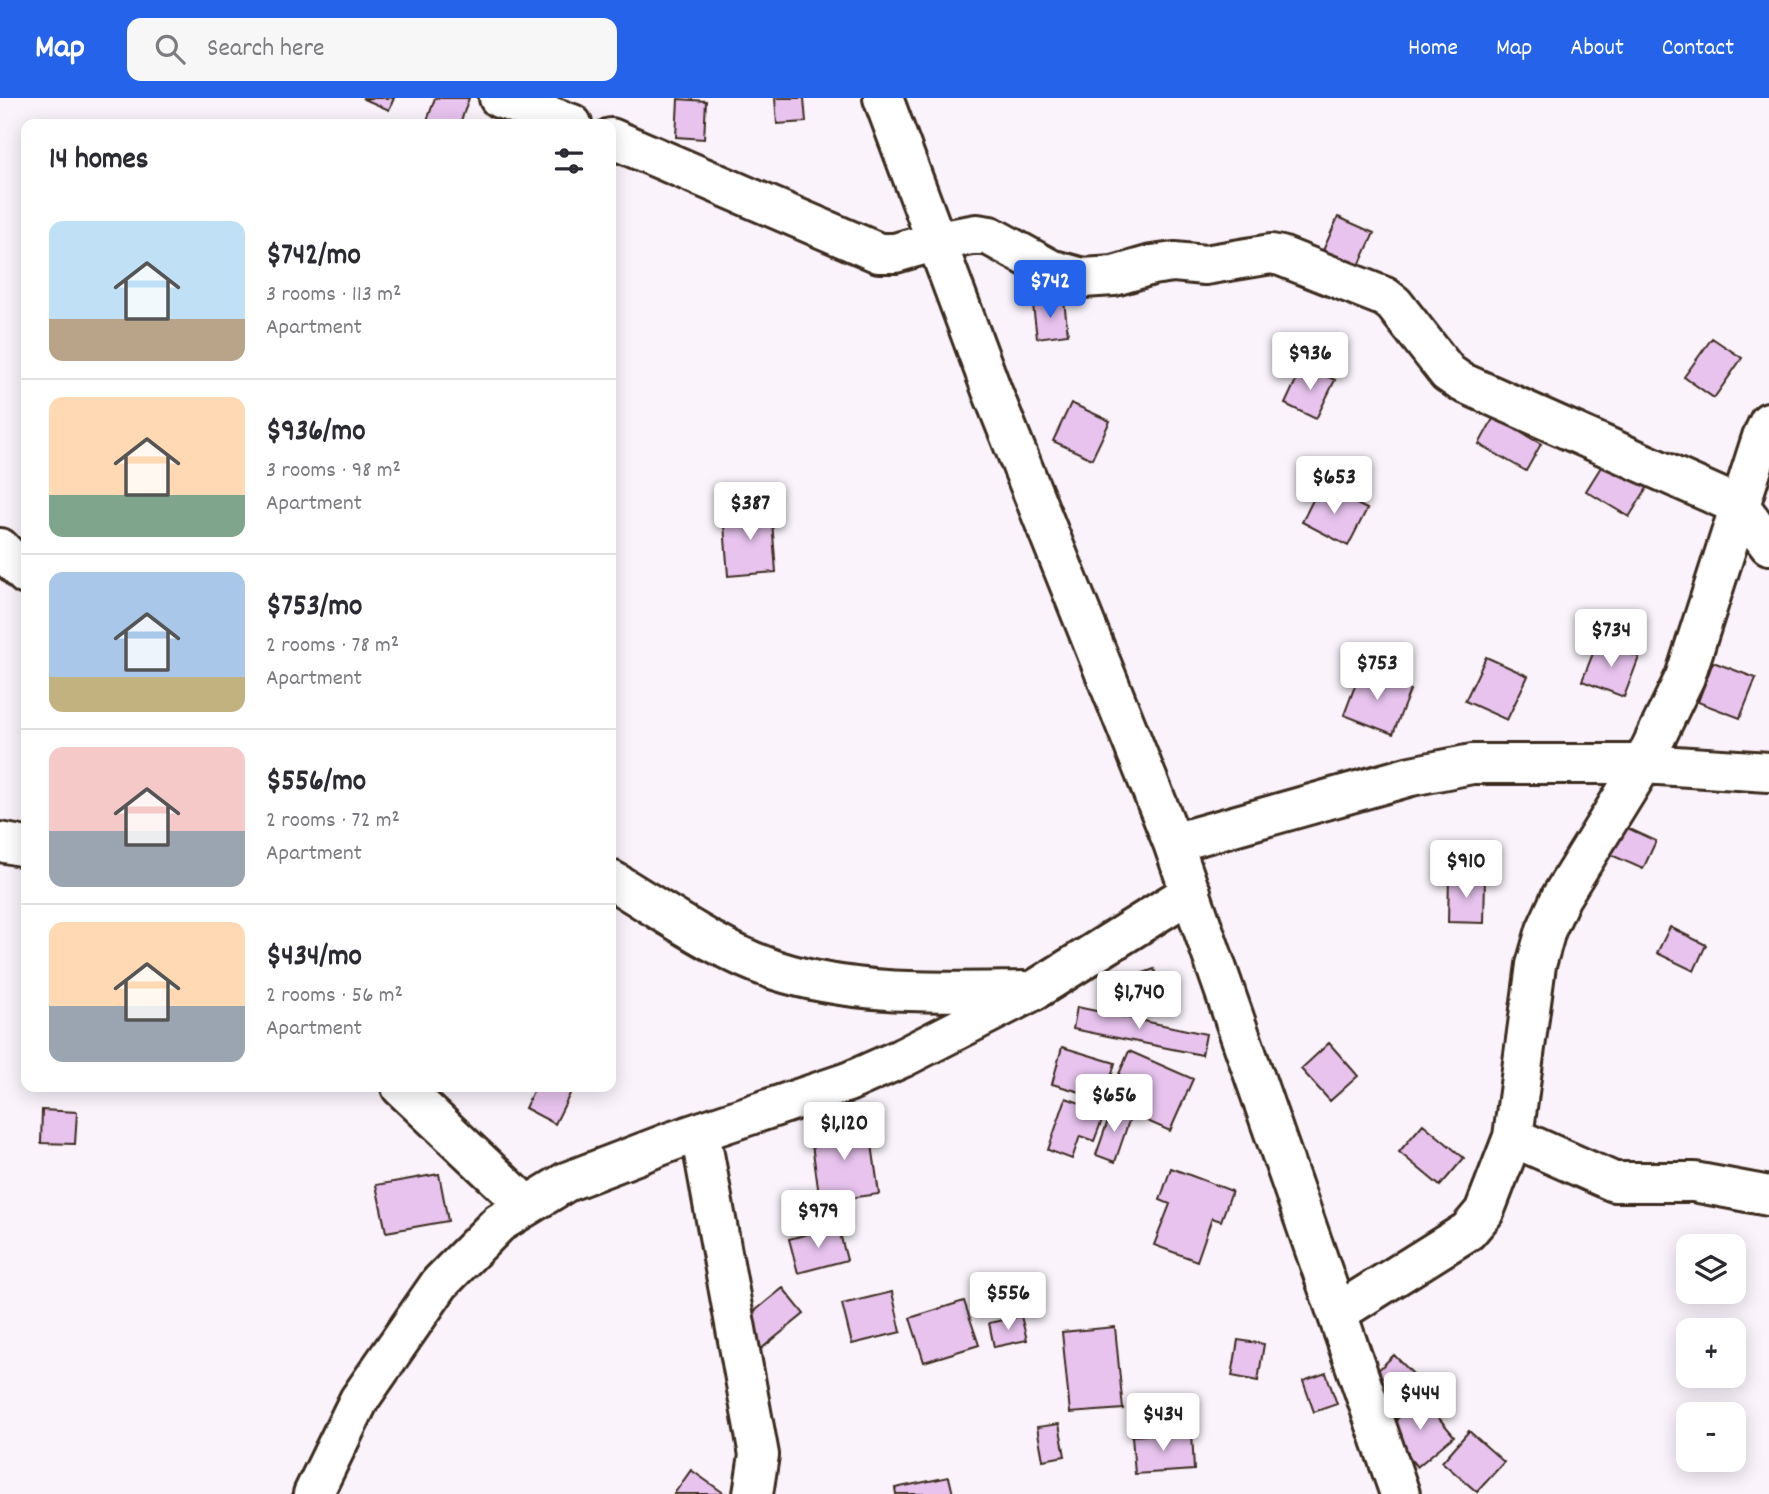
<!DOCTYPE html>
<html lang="en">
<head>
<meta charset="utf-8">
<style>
	:root { --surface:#fff; --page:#f7f7f7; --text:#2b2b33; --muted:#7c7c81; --line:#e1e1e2; --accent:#2563eb }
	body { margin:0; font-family:Dekko,sans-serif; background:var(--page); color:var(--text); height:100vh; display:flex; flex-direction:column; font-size:26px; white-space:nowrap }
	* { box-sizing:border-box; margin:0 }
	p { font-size:23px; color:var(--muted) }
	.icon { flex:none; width:38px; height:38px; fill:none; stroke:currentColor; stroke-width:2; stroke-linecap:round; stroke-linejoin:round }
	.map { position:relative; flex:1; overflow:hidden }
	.panel { position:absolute; left:21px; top:21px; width:595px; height:973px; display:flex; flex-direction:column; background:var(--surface); border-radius:14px; box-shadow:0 4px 18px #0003 }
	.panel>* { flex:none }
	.fabs { position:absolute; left:1676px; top:1136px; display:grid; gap:14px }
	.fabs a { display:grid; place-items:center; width:70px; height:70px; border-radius:14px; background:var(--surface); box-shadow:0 4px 18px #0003; font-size:35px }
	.price { position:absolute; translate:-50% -60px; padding:0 16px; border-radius:7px; background:#fff; color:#222; font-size:23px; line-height:46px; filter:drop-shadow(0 2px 4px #0008) }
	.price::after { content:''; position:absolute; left:50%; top:42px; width:21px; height:16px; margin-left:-10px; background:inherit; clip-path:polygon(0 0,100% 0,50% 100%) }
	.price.on { background:var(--accent); color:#fff }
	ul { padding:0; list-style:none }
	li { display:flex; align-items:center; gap:21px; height:175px; padding:0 28px }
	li+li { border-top:2px solid var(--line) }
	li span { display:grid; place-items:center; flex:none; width:196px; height:140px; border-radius:14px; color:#555 }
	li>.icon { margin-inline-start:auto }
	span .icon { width:84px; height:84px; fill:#fffc; stroke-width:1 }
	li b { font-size:30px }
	h2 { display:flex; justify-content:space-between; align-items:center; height:84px; padding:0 28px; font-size:30px }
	header { display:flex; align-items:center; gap:42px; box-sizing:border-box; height:98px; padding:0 35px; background:var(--accent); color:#fff }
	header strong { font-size:33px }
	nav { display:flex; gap:38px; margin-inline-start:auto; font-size:24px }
	.search { width:490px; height:63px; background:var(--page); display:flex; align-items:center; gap:18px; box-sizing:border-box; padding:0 24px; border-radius:14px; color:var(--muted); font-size:26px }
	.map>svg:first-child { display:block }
</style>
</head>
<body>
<header>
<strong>Map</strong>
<div class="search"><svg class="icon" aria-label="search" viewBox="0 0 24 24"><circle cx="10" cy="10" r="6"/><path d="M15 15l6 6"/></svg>Search here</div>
<nav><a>Home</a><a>Map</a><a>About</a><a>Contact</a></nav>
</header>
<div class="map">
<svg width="1769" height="1396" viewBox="0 0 1769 1396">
	<rect width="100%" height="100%" fill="#faf3fc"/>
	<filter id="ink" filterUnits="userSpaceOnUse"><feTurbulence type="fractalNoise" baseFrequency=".0143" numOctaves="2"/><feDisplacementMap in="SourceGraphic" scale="14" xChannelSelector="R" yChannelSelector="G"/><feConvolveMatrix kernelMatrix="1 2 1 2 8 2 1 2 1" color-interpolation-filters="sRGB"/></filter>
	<g filter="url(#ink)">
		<!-- building -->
		<path fill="#e7c3ee" stroke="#3b2a1e" stroke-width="2" d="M362,0h32l-5,12z
			M435,0h34l-9,26h-34z
			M775,0h29l2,24 -29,2z
			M678,1l28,2 -2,38 -28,-2z
			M1338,119l36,16 -17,37 -36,-15z
			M1064,203l4,33 -31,4 -4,-33z
			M1712,240l30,20 -28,40 -30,-21z
			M1303,267l32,15 -19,39 -31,-15z
			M1071,305l39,18 -18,38 -39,-18z
			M1494,319l47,27 -15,27 -47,-27z
			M1604,364l43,26 -18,29 -43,-26z
			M1320,388l47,23 -19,37 -46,-24z
			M771,410l5,64 -48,4 -5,-64z
			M1598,543l41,16 -15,40 -42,-16z
			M1486,559l42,19 -21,44 -42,-19z
			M1713,564l43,16 -16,40 -42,-16z
			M1361,572l49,20 -17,44 -49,-19z
			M1621,727l35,16 -13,28 -34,-15z
			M1449,778l36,1 -1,46 -36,-1z
			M1670,829l36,18 -12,26 -37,-18z
			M1154,871l12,30 -32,13 -12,-31z
			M1077,909l129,27 -4,21 -129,-26z
			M1329,945l29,33 -28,25 -29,-32z
			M1062,949l53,16 -10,36 -53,-15z
			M1129,953l64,28 -23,52 -25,-11 3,-6 -39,-17z
			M535,989h30l7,3 -17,34 -30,-16z
			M1066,1000l39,14 -11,29 -14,-5 -8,23 -24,-9z
			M1113,1008l19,6 -17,50 -19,-7z
			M42,1012l35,2 -2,32 -34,-1z
			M869,1025l10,71 -59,8 -10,-72z
			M1423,1026l41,34 -24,28 -41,-34z
			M1171,1070l61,23 -11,30 -9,-3 -15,43 -43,-16 16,-41 -10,-4z
			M439,1076l9,47 -62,11 -10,-47z
			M838,1128l9,34 -49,13 -9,-34z
			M783,1190l21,26 -48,39 -21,-26z
			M892,1194l9,40 -49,12 -10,-40z
			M964,1203l15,44 -55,17 -14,-44z
			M1021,1218l6,24 -33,7 -5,-24z
			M1115,1229l8,82 -53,4 -8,-81z
			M1238,1242l26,4 -6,37 -26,-5z
			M1394,1257l22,22 -26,25 -22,-22z
			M1326,1275l11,31 -23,8 -11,-31z
			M1422,1300l32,38 -37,31 -32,-38z
			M1059,1326l6,32 -22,4 -6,-33z
			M1469,1333l35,31 -27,30 -35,-30z
			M1192,1334l2,38 -59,4 -3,-38z
			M691,1372l34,24h-51z
			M949,1379l4,17h-57l-1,-6z"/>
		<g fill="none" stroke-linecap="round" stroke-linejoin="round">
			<!-- minor casing -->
			<g stroke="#3b2a1e" stroke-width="44">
				<path id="minor" d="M499,0l73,26
					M883,0l109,293 181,452 227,651
					M611,40l268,115h16l42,-12 40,-7 13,2 60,33 33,9 31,-2 38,-11 22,-3 31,3 66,-11 10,2 104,41 9,7 54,69 13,9 279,124 29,39
					M0,450l26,27
					M0,744l26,5
					M1173,745l238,-67 61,-12h171l126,8
					M611,782c50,30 109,72 164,90 80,26 166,22 249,21
					M401,989l126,119
					M700,1034l59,323 -6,39
					M1513,1039l101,45h80l75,14
					M1337,1215l131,-82 16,-19 29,-75 23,-172 10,-35 15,-33 82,-133 42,-87 77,-240 7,-15
					M313,1396l46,-94 81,-117 59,-60 67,-41 107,-41 175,-59 54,-24 131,-67 158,-99"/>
			</g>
			<!-- minor -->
			<use href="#minor" stroke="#fff" stroke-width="38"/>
		</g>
	</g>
</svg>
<div class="fabs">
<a><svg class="icon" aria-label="layers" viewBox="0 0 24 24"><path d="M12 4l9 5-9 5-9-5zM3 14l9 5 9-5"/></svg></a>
<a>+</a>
<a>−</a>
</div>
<b class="price on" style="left:1050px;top:222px">$742</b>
<b class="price" style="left:1310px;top:294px">$936</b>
<b class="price" style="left:1334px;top:418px">$653</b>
<b class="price" style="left:750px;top:444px">$387</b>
<b class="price" style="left:1611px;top:571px">$734</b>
<b class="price" style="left:1377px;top:604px">$753</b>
<b class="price" style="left:1466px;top:802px">$910</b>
<b class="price" style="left:1139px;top:933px">$1,740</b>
<b class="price" style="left:1114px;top:1036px">$656</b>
<b class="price" style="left:844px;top:1064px">$1,120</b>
<b class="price" style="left:818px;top:1152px">$979</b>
<b class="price" style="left:1008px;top:1234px">$556</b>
<b class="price" style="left:1420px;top:1334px">$444</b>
<b class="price" style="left:1163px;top:1355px">$434</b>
<section class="panel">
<h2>14 homes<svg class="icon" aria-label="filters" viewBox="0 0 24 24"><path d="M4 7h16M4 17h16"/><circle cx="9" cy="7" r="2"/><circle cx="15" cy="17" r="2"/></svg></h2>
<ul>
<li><span style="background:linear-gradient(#bfe0f5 70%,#b9a48a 0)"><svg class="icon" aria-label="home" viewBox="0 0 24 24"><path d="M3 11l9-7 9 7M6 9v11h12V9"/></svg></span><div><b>$742/mo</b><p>3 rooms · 113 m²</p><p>Apartment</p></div></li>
<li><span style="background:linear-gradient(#ffd9b3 70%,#7fa58c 0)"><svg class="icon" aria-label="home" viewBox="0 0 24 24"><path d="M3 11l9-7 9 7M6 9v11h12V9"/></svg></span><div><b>$936/mo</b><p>3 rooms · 98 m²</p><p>Apartment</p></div></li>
<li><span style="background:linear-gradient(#a9c7e8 75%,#c2b280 0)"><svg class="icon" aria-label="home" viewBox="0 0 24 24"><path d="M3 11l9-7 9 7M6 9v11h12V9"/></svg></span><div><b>$753/mo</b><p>2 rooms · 78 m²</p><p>Apartment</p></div></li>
<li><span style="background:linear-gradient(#f6c9c9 60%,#9aa5b1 0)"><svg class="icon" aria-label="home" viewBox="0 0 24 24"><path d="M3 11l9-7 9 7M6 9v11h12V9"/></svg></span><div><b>$556/mo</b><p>2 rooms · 72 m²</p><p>Apartment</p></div></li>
<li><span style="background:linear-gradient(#ffd9b3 60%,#9aa5b1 0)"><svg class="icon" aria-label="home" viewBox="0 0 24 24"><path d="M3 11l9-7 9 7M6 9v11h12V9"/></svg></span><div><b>$434/mo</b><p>2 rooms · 56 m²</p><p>Apartment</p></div></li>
</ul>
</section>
</div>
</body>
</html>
